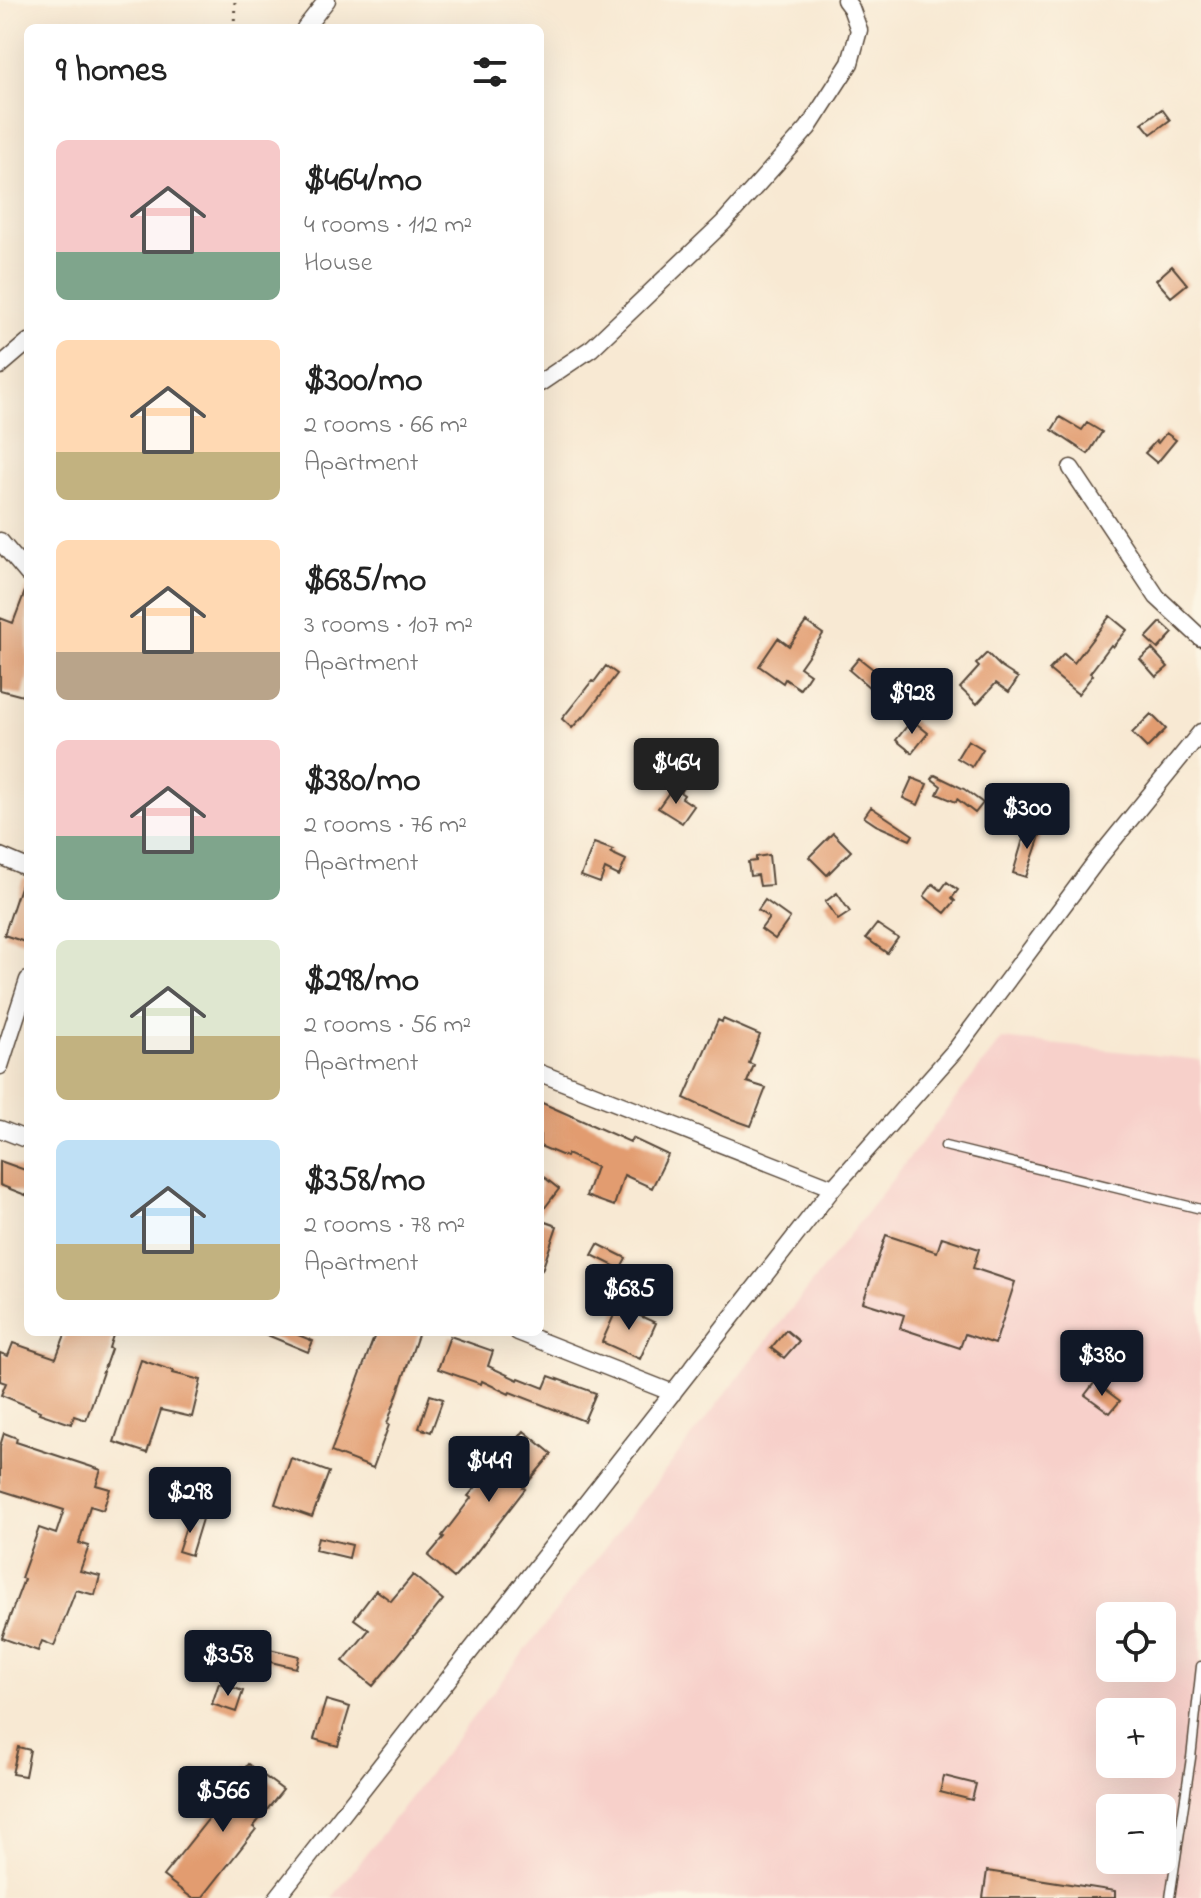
<!DOCTYPE html>
<html lang="en">
<head>
<meta charset="utf-8">
<style>
	:root { --surface:#fff; --page:#f2f2f2; --text:#222; --muted:#767676; --accent:#111827 }
	body { margin:0; font-family:"Indie Flower",sans-serif; background:var(--page); color:var(--text); height:100vh; display:flex; flex-direction:column; font-size:30px; white-space:nowrap }
	* { box-sizing:border-box; margin:0 }
	p { font-size:26px; color:var(--muted) }
	.icon { flex:none; width:44px; height:44px; fill:none; stroke:currentColor; stroke-width:2; stroke-linecap:round; stroke-linejoin:round }
	.map { position:relative; flex:1; overflow:hidden }
	.sheet { position:absolute; left:24px; top:24px; width:520px; height:1312px; display:flex; flex-direction:column; background:var(--surface); border-radius:12px; box-shadow:0 8px 32px #0002 }
	.sheet>* { flex:none }
	.tools { position:absolute; left:1096px; top:1602px; display:grid; gap:16px }
	.tools a { display:grid; place-items:center; width:80px; height:80px; border-radius:12px; background:var(--surface); box-shadow:0 8px 32px #0002; font-size:40px }
	.price { position:absolute; translate:-50% -68px; padding:0 18px; border-radius:8px; background:var(--accent); color:#fff; font-size:26px; line-height:52px; filter:drop-shadow(0 2px 4px #0008) }
	.price::after { content:''; position:absolute; left:50%; top:48px; width:24px; height:18px; margin-left:-12px; background:inherit; clip-path:polygon(0 0,100% 0,50% 100%) }
	.price.on { background:#222; color:#fff }
	ul { padding:0; list-style:none }
	li { display:flex; align-items:center; gap:24px; height:200px; padding:0 32px }
	li span { display:grid; place-items:center; flex:none; width:224px; height:160px; border-radius:12px; color:#555 }
	li>.icon { margin-inline-start:auto }
	span .icon { width:96px; height:96px; fill:#fffc; stroke-width:1 }
	li b { font-size:34px }
	h2 { display:flex; justify-content:space-between; align-items:center; height:96px; padding:0 32px; font-size:34px }
	.map>svg:first-child { display:block }
</style>
</head>
<body>
<div class="map">
<svg width="1201" height="1898" viewBox="0 0 1201 1898">
	<rect width="100%" height="100%" fill="#fcf5e5"/>
	<filter id="ink" filterUnits="userSpaceOnUse"><feTurbulence type="fractalNoise" baseFrequency=".0125" numOctaves="2"/><feDisplacementMap in="SourceGraphic" scale="16" xChannelSelector="R" yChannelSelector="G"/><feConvolveMatrix kernelMatrix="1 2 1 2 8 2 1 2 1" color-interpolation-filters="sRGB"/></filter>
	<filter id="wash" filterUnits="userSpaceOnUse"><feTurbulence type="fractalNoise" baseFrequency=".006" numOctaves="4" result="noise"/><feDisplacementMap in="SourceGraphic" scale="32" xChannelSelector="R" yChannelSelector="G"/><feGaussianBlur stdDeviation="1.8" result="paint"/><feColorMatrix in="noise" values="0 0 0 0 0 0 0 0 0 0 0 0 0 0 0 0 0 1.4 0 .05"/><feComposite in="paint" operator="in"/></filter>
	<g filter="url(#wash)">
		<rect width="100%" height="100%" fill="#f8e9d3"/>
		<!-- built -->
		<path fill="#f7d0ca" fill-rule="evenodd" d="M1002,1039l199,21v838h-869zM1110,1616h52v52h-52zM1110,1712h52v52h-52zM1110,1808h52v52h-52z"/>
		<g id="blocks">
			<!-- building -->
			<path fill="#e29c70" d="M1162,109l8,11 -19,14 -9,-11z
				M1172,266l15,18 -16,13 -15,-17z
				M1060,417l22,13 5,-7 15,9 -14,22 -36,-24z
				M1166,433l10,7 -19,23 -12,-10 11,-12 2,2z
				M27,586l1,90 -5,20 -23,-6v-72l13,5z
				M1110,616l17,14 -14,17 -2,-2 -21,28 3,2 -15,19 -29,-24 15,-16 10,9z
				M806,622l17,12 -23,33 10,7 -10,15 -15,-10 -2,4 -24,-17 19,-28 11,8z
				M1161,622l12,11 -15,16 -12,-11z
				M1152,649l16,18 -12,10 -16,-18z
				M987,653l14,14 17,11 -9,14 -13,-9 -19,21 -17,-16 19,-21 -3,-3z
				M859,658l19,15 2,-2 14,10 -2,2 17,15 -12,13 -48,-41z
				M606,666l11,8 -34,44 -1,-1 -10,11 -10,-9 30,-38 2,1z
				M1151,714l15,15 -19,19 -15,-15z
				M912,720l16,13 -16,20 -16,-13z
				M968,740l15,9 -11,18 -15,-9z
				M692,753l10,6 -21,32 -9,-7z
				M935,775l29,14 19,14 -8,10 -18,-14 -1,3 -19,-8 4,-8 -9,-7z
				M912,778l15,6 -9,21 -15,-7z
				M673,787l11,8 -2,3 12,8 -12,17 -24,-15z
				M871,807l42,28 -3,5 -34,-15 -12,-8z
				M1027,826l15,4 -16,47 -13,-4z
				M833,833l18,18 -24,24 -18,-18z
				M594,843l19,7 -2,3 15,7 -7,16 -14,-7 -5,14 -19,-7z
				M769,855l3,30 -12,1 -2,-11 -8,1 -2,-14 8,-1v-4z
				M23,878l5,1v64l-24,-8z
				M947,882l11,8 -6,8 3,3 -10,12 -21,-17 9,-12 8,6z
				M837,893l13,19 -12,8 -13,-18z
				M765,900l25,18 -15,21 -14,-10 8,-11 -11,-8z
				M877,924l21,14 -11,15 -21,-15z
				M723,1019l37,16 -11,28 5,2 -7,17 19,6 -15,38 -28,-10 -39,-18 34,-78 4,2z
				M540,1102l90,40 2,-4 36,17 -16,33 -28,-13 -10,31 -28,-10 10,-29 -29,-13 -1,3 -26,-11z
				M0,1161l28,10v25l-28,-11z
				M540,1174l19,15 -19,25z
				M540,1220l17,6 -15,44 -2,-1z
				M886,1235l51,17 5,-15 37,12 -6,19 42,14 -20,62 -30,-10 -5,14 -60,-20 4,-13 -41,-13z
				M598,1244l28,14 -6,11 -28,-14z
				M618,1306l38,17 -16,36 -38,-17z
				M786,1330l13,11 -15,17 -13,-10z
				M66,1332h48l-5,16 2,1 -25,71 -12,-4 -3,8 -32,-11 1,-2 -39,-16 5,-12 -6,-2v-28l8,3 5,-13 43,15z
				M260,1332h31l22,9 -5,11z
				M376,1332h43l-32,92 2,1 -16,43 -42,-16z
				M450,1336l43,15 -5,15 30,14 1,-2 25,10 5,-12 47,17 -12,28 -74,-29 -1,2 -27,-13 -1,3 -43,-15z
				M141,1360l33,11 -1,2 28,7 -9,37 -31,-7 -14,43 -33,-11z
				M1095,1382l25,19 -10,12 -25,-18z
				M430,1395l13,4 -12,33 -12,-4z
				M524,1431l28,23 -29,34 2,1 -53,69 -18,20 -26,-22 16,-19 -2,-1 29,-38 -3,-2z
				M4,1433l13,5 -1,4 85,28 -5,15 14,4 -7,21 -13,-4 -11,37 10,3 -9,25 20,5 -5,19 -19,-5 -22,56 -12,-5 -4,10 -36,-13 22,-59 -3,-1 18,-50 17,6 8,-24 -64,-20v-44z
				M291,1458l38,14 -17,45 -37,-13z
				M190,1515l12,4 -11,36 -13,-4z
				M318,1537l34,8 -3,13 -34,-8z
				M413,1575l30,25 -70,86 -30,-25 26,-31 -15,-11 22,-29 15,11z
				M261,1647l38,9 -3,12 -38,-9z
				M219,1683l24,8 -7,21 -24,-8z
				M326,1700l24,7 -12,39 -24,-7z
				M18,1747l12,3 -5,26 -13,-2z
				M248,1764l35,26 -30,37 3,2 -54,69h-10l-29,-22 62,-78 -2,-1z
				M944,1776l32,8 -4,16 -32,-8z
				M987,1871l128,20v7h-132z"/>
		</g>
	</g>
	<g filter="url(#ink)">
		<use href="#blocks" fill-opacity="0" stroke="#574739" stroke-width="2"/>
		<g fill="none" stroke-linecap="round" stroke-linejoin="round">
			<!-- service casing -->
			<g stroke="#574739" stroke-width="11">
				<path id="service" d="M945,1146l256,63
					M1170,1898l21,-140 10,-92"/>
			</g>
			<!-- minor casing -->
			<g stroke="#574739" stroke-width="19">
				<path id="minor" d="M305,28l22,-28
					M0,366l28,-24
					M540,383l52,-35 131,-125 85,-95 42,-65 9,-33 -8,-22 -6,-8
					M1071,468l86,129 44,41
					M0,541l28,33
					M0,856l28,12
					M0,1066l28,-86
					M540,1073l293,115
					M0,1129l28,11
					M518,1332l155,61
					M277,1898l556,-710 124,-140 140,-188 104,-128"/>
			</g>
			<!-- path -->
			<path stroke="#574739" stroke-width="3" stroke-dasharray="2 6" stroke-linecap="butt" d="M234,28l1,-28"/>
			<!-- service -->
			<use href="#service" stroke="#fff" stroke-width="8"/>
			<!-- minor -->
			<use href="#minor" stroke="#fff" stroke-width="16"/>
		</g>
	</g>
</svg>
<div class="tools">
<a><svg class="icon" aria-label="locate" viewBox="0 0 24 24"><circle cx="12" cy="12" r="6"/><path d="M12 2v4M12 18v4M2 12h4M18 12h4"/></svg></a>
<a>+</a>
<a>−</a>
</div>
<b class="price" style="left:912px;top:736px">$928</b>
<b class="price on" style="left:676px;top:806px">$464</b>
<b class="price" style="left:1027px;top:851px">$300</b>
<b class="price" style="left:629px;top:1332px">$685</b>
<b class="price" style="left:1102px;top:1398px">$380</b>
<b class="price" style="left:489px;top:1504px">$449</b>
<b class="price" style="left:190px;top:1535px">$298</b>
<b class="price" style="left:228px;top:1698px">$358</b>
<b class="price" style="left:223px;top:1834px">$566</b>
<section class="sheet">
<h2>9 homes<svg class="icon" aria-label="filters" viewBox="0 0 24 24"><path d="M4 7h16M4 17h16"/><circle cx="9" cy="7" r="2"/><circle cx="15" cy="17" r="2"/></svg></h2>
<ul>
<li><span style="background:linear-gradient(#f6c9c9 70%,#7fa58c 0)"><svg class="icon" aria-label="home" viewBox="0 0 24 24"><path d="M3 11l9-7 9 7M6 9v11h12V9"/></svg></span><div><b>$464/mo</b><p>4 rooms · 112 m²</p><p>House</p></div></li>
<li><span style="background:linear-gradient(#ffd9b3 70%,#c2b280 0)"><svg class="icon" aria-label="home" viewBox="0 0 24 24"><path d="M3 11l9-7 9 7M6 9v11h12V9"/></svg></span><div><b>$300/mo</b><p>2 rooms · 66 m²</p><p>Apartment</p></div></li>
<li><span style="background:linear-gradient(#ffd9b3 70%,#b9a48a 0)"><svg class="icon" aria-label="home" viewBox="0 0 24 24"><path d="M3 11l9-7 9 7M6 9v11h12V9"/></svg></span><div><b>$685/mo</b><p>3 rooms · 107 m²</p><p>Apartment</p></div></li>
<li><span style="background:linear-gradient(#f6c9c9 60%,#7fa58c 0)"><svg class="icon" aria-label="home" viewBox="0 0 24 24"><path d="M3 11l9-7 9 7M6 9v11h12V9"/></svg></span><div><b>$380/mo</b><p>2 rooms · 76 m²</p><p>Apartment</p></div></li>
<li><span style="background:linear-gradient(#dfe7d0 60%,#c2b280 0)"><svg class="icon" aria-label="home" viewBox="0 0 24 24"><path d="M3 11l9-7 9 7M6 9v11h12V9"/></svg></span><div><b>$298/mo</b><p>2 rooms · 56 m²</p><p>Apartment</p></div></li>
<li><span style="background:linear-gradient(#bfe0f5 65%,#c2b280 0)"><svg class="icon" aria-label="home" viewBox="0 0 24 24"><path d="M3 11l9-7 9 7M6 9v11h12V9"/></svg></span><div><b>$358/mo</b><p>2 rooms · 78 m²</p><p>Apartment</p></div></li>
</ul>
</section>
</div>
</body>
</html>
